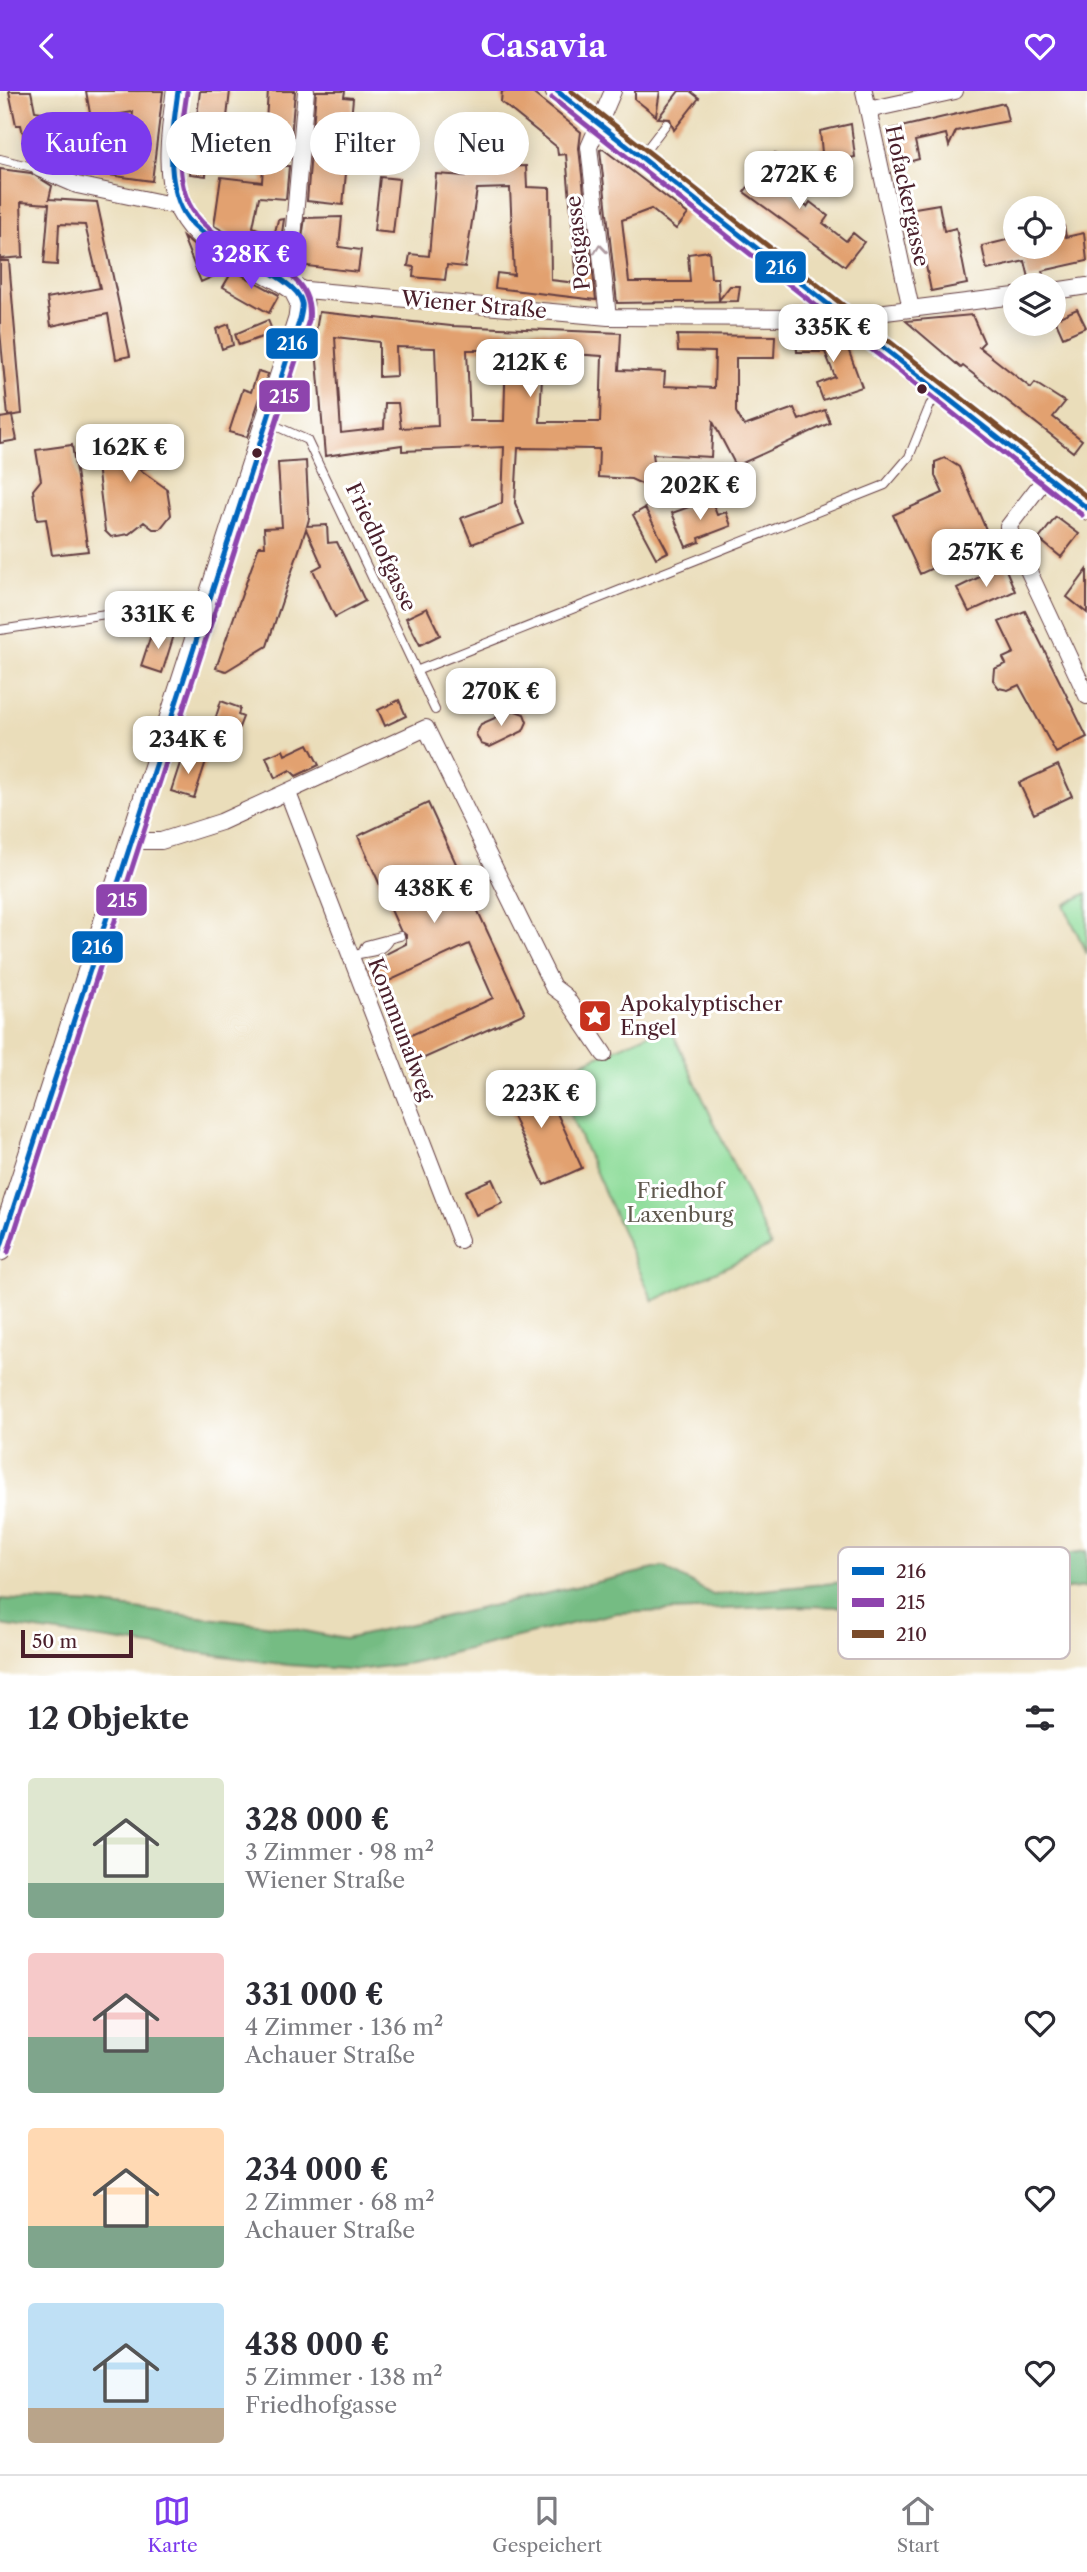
<!DOCTYPE html>
<html lang="de">
<head>
<meta charset="utf-8">
<style>
	:root { --surface:#fff; --page:#f2f2f3; --text:#2b2b33; --muted:#7c7c81; --line:#e1e1e2; --accent:#7c3aed }
	body { margin:0; font-family:"Libre Caslon Text",serif; background:var(--page); color:var(--text); height:100vh; display:flex; flex-direction:column; font-size:26px; white-space:nowrap }
	* { box-sizing:border-box; margin:0 }
	p { font-size:23px; color:var(--muted) }
	.icon { flex:none; width:38px; height:38px; fill:none; stroke:currentColor; stroke-width:2; stroke-linecap:round; stroke-linejoin:round }
	.map { position:relative; height:1585px; overflow:hidden }
	.drawer { display:flex; flex-direction:column; background:var(--surface); flex:1 }
	.drawer>* { flex:none }
	.top-card { position:absolute; left:21px; top:21px; width:700px; height:63px; display:flex; gap:14px }
	.tools { position:absolute; left:1003px; top:105px; display:grid; gap:14px }
	.tools a { display:grid; place-items:center; width:63px; height:63px; border-radius:50%; background:var(--surface); box-shadow:0 4px 18px #0003; font-size:35px }
	.scale { position:absolute; left:21px; bottom:18px; width:112px; box-sizing:border-box; padding-left:7px; border:4px solid #4a1f2b; border-top:0; font-size:19px; line-height:24px; white-space:nowrap; color:#4a1f2b; -webkit-text-stroke:5px #fff; paint-order:stroke }
	.price { position:absolute; translate:-50% -60px; padding:0 16px; border-radius:14px; background:#fff; color:#222; font-size:23px; line-height:46px; filter:drop-shadow(0 2px 4px #0008) }
	.price::after { content:''; position:absolute; left:50%; top:42px; width:21px; height:16px; margin-left:-10px; background:inherit; clip-path:polygon(0 0,100% 0,50% 100%) }
	.price.active { background:var(--accent); color:#fff }
	ul { padding:0; list-style:none }
	li { display:flex; align-items:center; gap:21px; height:175px; padding:0 28px }
	li span { display:grid; place-items:center; flex:none; width:196px; height:140px; border-radius:7px; color:#555 }
	li>.icon { margin-inline-start:auto }
	span .icon { width:84px; height:84px; fill:#fffc; stroke-width:1 }
	li b { font-size:30px }
	h2 { display:flex; justify-content:space-between; align-items:center; height:84px; padding:0 28px; font-size:30px }
	.tag { padding:0 24px; border-radius:32px; background:var(--surface); box-shadow:0 4px 18px #0003; font-size:24px; line-height:63px }
	.tag.active { background:var(--accent); color:#fff }
	header { display:flex; justify-content:space-between; align-items:center; height:91px; padding:0 28px; background:var(--accent); color:#fff; font-size:32px; font-weight:700 }
	.tabs { display:flex; justify-content:space-around; align-items:center; height:98px; border-top:2px solid var(--line); background:var(--surface); font-size:19px; color:var(--muted) }
	.tabs a { display:grid; justify-items:center; gap:4px }
	.tabs .active { color:var(--accent) }
	.map>svg:first-child { display:block }
</style>
</head>
<body>
<header><svg class="icon" aria-label="back" viewBox="0 0 24 24"><path d="M15 5l-7 7 7 7"/></svg>Casavia<svg class="icon" aria-label="heart" viewBox="0 0 24 24"><path d="M12 20l-8-8c-3-5 5-10 8-4 3-6 11-1 8 4z"/></svg></header>
<div class="map">
<svg width="1087" height="1585" viewBox="0 0 1087 1585">
	<rect width="100%" height="100%" fill="#fff"/>
	<filter id="ink" filterUnits="userSpaceOnUse"><feTurbulence type="fractalNoise" baseFrequency=".0143" numOctaves="2"/><feDisplacementMap in="SourceGraphic" scale="14" xChannelSelector="R" yChannelSelector="G"/><feConvolveMatrix kernelMatrix="1 2 1 2 8 2 1 2 1" color-interpolation-filters="sRGB"/></filter>
	<filter id="wash" filterUnits="userSpaceOnUse"><feTurbulence type="fractalNoise" baseFrequency=".00686" numOctaves="4" result="noise"/><feDisplacementMap in="SourceGraphic" scale="28" xChannelSelector="R" yChannelSelector="G"/><feGaussianBlur stdDeviation="1.57" result="paint"/><feColorMatrix in="noise" values="0 0 0 0 0 0 0 0 0 0 0 0 0 0 0 0 0 1.4 0 .05"/><feComposite in="paint" operator="in"/></filter>
	<g filter="url(#wash)">
		<rect width="100%" height="100%" fill="#eaddba"/>
		<!-- green -->
		<path fill="#90dd9b" stroke="#6d7e63" stroke-width="2" d="M1087,802v61l-23,-49z
			M669,934l102,221 -118,55 -100,-225z"/>
		<!-- forest -->
		<path fill="#74bc83" stroke="#5f6e57" stroke-width="2" d="M1087,1460v36l-199,21 -88,-2 -184,7 -206,50 -52,7 -70,-5 -288,-40v-26l95,5 194,24 56,11 318,-72 50,28 213,-21z"/>
		<g id="blocks">
			<!-- building -->
			<path fill="#e2a170" fill-rule="evenodd" d="M9,0h22l4,20 6,1 7,31 81,8 4,-39 -42,7 -5,-28h77l-11,90 -65,-9v-3l-43,-10h-15l-8,-34h-5z
				M200,0h30l-7,61 -15,-2 -2,26 -16,-2z
				M268,0h27l-4,47 -6,-1 -3,29h7l-3,33 -27,-2 -6,30 21,9 4,-16 6,-1 -6,42 -64,-35 7,-49 41,5z
				M316,0h29l-1,6 9,1 -10,107 -36,-4z
				M502,0h28l51,41 -2,16 17,152 -101,-12 2,-15 17,2 -4,-87 -33,1 -12,78 -18,-2 -2,15 -32,-3 1,-10 -6,-1 2,-12 19,2 7,-82 30,2v-9l60,-1 1,21 23,1 1,92 26,3 -11,-129 -8,1 -1,-8 -56,-45z
				M635,0h25l-4,25 -21,-17z
				M679,0h11l9,7 -25,32 -4,-11 -12,-1z
				M1004,12l4,18 -52,10 -7,15 -3,-12 -31,7 4,18 -22,6 -9,-35z
				M851,33l4,33 -32,7 -3,-33z
				M603,58l85,65 -12,15 -25,-20 -29,11 7,62h61l-2,-28 21,-3 2,27h7l1,22 11,-14h10l-2,15 -121,2 -17,-153z
				M775,62l19,15 -14,17 27,22 3,-5 18,14 -5,7 23,18 7,-8 11,9 -19,24 -101,-74z
				M0,78l31,4 21,13 -3,13 48,3 33,154 -14,3 -8,-45 -57,12 -4,-28 53,-10 -15,-63 -26,-1 -2,41 -13,-1 5,-60 -28,-2 2,55 -23,2z
				M380,86l19,2 -6,54 -19,-2z
				M939,113l5,27 12,-3 11,56 -36,7 -12,-61 -6,1 -4,-22z
				M342,126l-3,30 22,3 -3,22 -60,-7 7,-47z
				M1064,135l2,11 18,-4 3,28 -45,10 1,4 -14,3 -4,-17 -38,9 -5,-24 33,-8v9h39v-19z
				M183,146l24,19 23,13 -29,13z
				M0,170h9l13,153 -14,2 -8,-85z
				M233,179l46,25 -10,18 -46,-26z
				M1077,218l9,18 -23,10 -8,-18z
				M319,221l132,14 170,7 -2,37 46,2 -1,14 50,2 1,-36 -37,-1 -1,-16 98,1 -1,22h-38v54l8,14 50,-18 5,12 26,-10 5,13 -94,43 -23,-44 -2,35 -58,-3 3,21 -12,10 -13,-6 -33,-2 1,-28 -81,-1 -3,55 9,21 -52,20 -11,-26 41,-15 2,-56 -102,4v-6l-77,11 -10,-119zM335,246l44,5v35l18,-1 -1,-29 39,1 3,78 -37,2 -3,-25h-13l-1,25 -43,5zM467,259h39l-2,71h-34zM543,261l59,4 -2,66h-60z
				M972,224l12,27 -5,5 52,41 4,-5 30,19 -12,15 29,23 -9,12 -110,-86 -2,2 -55,-47z
				M268,229l4,10 -4,5 -29,10 -4,-11z
				M229,233l4,21 -11,4 -6,-20z
				M796,245l48,2 18,49 -39,13 -6,-16 18,-7 -10,-25h-28z
				M258,280l10,3 -21,63 -18,-5 14,-43 8,3z
				M12,325l5,24 -17,3v-25z
				M152,341l12,34 -25,3 28,20 4,26 -11,14h-7l-9,-7 -15,12 -18,3 -6,-6 -11,-91z
				M72,354l16,106 -36,4 -6,-36 -9,1 -4,-30 8,-10 -5,-30z
				M945,367l14,9 32,74 -71,33 -27,-59 50,-22 -8,-17v-14z
				M306,370l3,58 -2,7 20,-1 1,18 9,-1 28,59 -30,16 -22,-47 9,-5 -16,-36 -39,117 -41,25 -10,-3 43,-122h6l-1,-18 18,-1 -4,-64z
				M711,408l6,16 9,-3 5,14 -32,12 1,4 -14,5 -14,-34z
				M645,417l23,44 -12,6 -23,-43z
				M1056,426l23,17 -18,23 -22,-18z
				M1004,474l11,26 -46,21 -12,-24z
				M1087,479v43l-20,-16z
				M427,517l13,27 -20,10 -14,-27z
				M1025,520l62,126 -31,16 -37,-68 -11,5 -9,-2 -6,-8 1,-11 12,-5 -3,-6 11,-5 -15,-31z
				M153,538l21,6 -12,38 -21,-7z
				M399,609l7,16 -21,10 -7,-16z
				M221,610l19,7 -2,7 5,2 -5,13 -5,-2 -2,7 -19,-6z
				M513,619l11,4 3,8 -4,9 -33,16 -9,-3 -5,-10 5,-10z
				M308,653l11,21 -23,11 -6,-6 -15,8 -9,-21 17,-7 2,5z
				M183,663l23,7 -12,37 -23,-7z
				M1058,674l14,31 -38,18 -15,-31z
				M428,712l97,210 -114,51 -11,-24 93,-42 -24,-54 -93,43 -10,-23 40,-20v-9l-6,-5 -42,-94z
				M535,984l7,16 4,-2 36,79 -38,17 -43,-95z
				M492,1088l11,24 -27,12 -11,-24z"/>
		</g>
	</g>
	<g filter="url(#ink)">
		<use href="#blocks" fill-opacity="0" stroke="#623c40" stroke-width="2"/>
		<g fill="none" stroke-linecap="round" stroke-linejoin="round">
			<!-- lane casing -->
			<g stroke="#623c40" stroke-width="10">
				<path id="lane" d="M643,63l23,-30
					M0,68l40,10
					M269,332l38,17 128,270
					M0,539l205,-31
					M416,580l469,-186 24,-28 21,-52 9,-11
					M363,860l3,-6 34,-9
					M351,865c14,-5 28,-1 37,-15"/>
			</g>
			<!-- street casing -->
			<g stroke="#623c40" stroke-width="18">
				<path id="street" d="M864,0l47,218
					M868,19l87,-19
					M40,78l37,16 104,22
					M283,189l9,-30 14,-159
					M295,198l313,28 229,1 178,-22
					M1054,200l33,-5
					M608,226l-19,-170 24,-56
					M1047,385l-39,51 79,169
					M288,702l172,447
					M130,750h31l60,-19 205,-94 127,259 12,9 39,58"/>
			</g>
			<!-- secondary casing -->
			<g stroke="#623c40" stroke-width="25">
				<path id="secondary" d="M557,0l530,417
					M0,1158l300,-930 2,-16 -7,-14c-25,-19 -55,-29 -81,-45 -56,-35 -42,-98 -36,-153"/>
			</g>
			<!-- lane -->
			<use href="#lane" stroke="#fff" stroke-width="8"/>
			<!-- street -->
			<use href="#street" stroke="#fff" stroke-width="16"/>
			<!-- secondary -->
			<use href="#secondary" stroke="#fff" stroke-width="23"/>
			<!-- bus-1 casing -->
			<g stroke="#fff" stroke-width="10">
				<path id="bus-1" d="M557,0l530,417
					M0,1158l300,-930c1,-5 3,-12 2,-16 -5,-30 -96,-52 -118,-90 -20,-36 -11,-83 -6,-122"/>
			</g>
			<!-- bus-2 casing -->
			<g stroke="#fff" stroke-width="10">
				<path id="bus-2" d="M552,7l530,417
					M8,1161l301,-932c8,-64 -89,-61 -117,-111 -20,-34 -10,-80 -5,-117"/>
			</g>
			<!-- bus-3 casing -->
			<g stroke="#fff" stroke-width="10">
				<path id="bus-3" d="M571,0l516,406"/>
			</g>
			<!-- bus-1 -->
			<use href="#bus-1" stroke="#0065bd" stroke-width="5"/>
			<!-- bus-2 -->
			<use href="#bus-2" stroke="#8e44ad" stroke-width="5"/>
			<!-- bus-3 -->
			<use href="#bus-3" stroke="#7a4b2a" stroke-width="5"/>
		</g>
		<!-- one-way arrows -->
		<defs><path id="oneway-chevron" d="M-2-3.5L2.5 0L-2 3.5" fill="none" stroke-width="1.6" stroke-linecap="round" stroke-linejoin="round" transform="scale(1.75)"/></defs>
		<use stroke="#ae9aa0" href="#oneway-chevron" transform="translate(600 158) rotate(-96)"/>
	</g>
	<!-- icons -->
	<defs>
		<g id="sight-square" transform="scale(1.75)"><rect x="-9" y="-9" width="18" height="18" rx="4" fill="#c8321e" stroke="#fff"/><path d="M0-6L1.8-2.2L6-1.7L2.9 1.2L3.7 5.4L0 3.3L-3.7 5.4L-2.9 1.2L-6-1.7L-1.8-2.2Z" fill="#fff"/></g>
	</defs>
	<g fill-rule="evenodd">
		<use href="#sight-square" x="595" y="925"/>
	</g>
	<!-- markers -->
	<g fill="#4a1f2b" stroke="#fff" stroke-width="2.5">
		<circle cx="922" cy="298" r="6"/>
		<circle cx="257" cy="362" r="6"/>
	</g>
	<g text-anchor="middle" stroke-width="6" stroke-linejoin="round" paint-order="stroke">
		<!-- street labels -->
		<g font-size="21" fill="#4a1f2b" stroke="#fff">
			<text transform="translate(907 105) rotate(78)" y="7">Hofackergasse</text>
			<text transform="translate(578 152) rotate(-96)" y="7">Postgasse</text>
			<text transform="translate(474 214) rotate(5)" y="7">Wiener Straße</text>
			<text transform="translate(381 456) rotate(65)" y="7">Friedhofgasse</text>
			<text transform="translate(401 938) rotate(69)" y="7">Kommunalweg</text>
		</g>
		<!-- poi labels -->
		<g font-size="21" fill="#4a1f2b" stroke="#fff" text-anchor="start">
			<text x="620" y="920">Apokalyptischer<tspan x="620" dy="24">Engel</tspan></text>
		</g>
		<!-- park labels -->
		<g font-size="21" fill="#5f584d" stroke="#fff">
			<text x="680" y="1107">Friedhof<tspan x="680" dy="24">Laxenburg</tspan></text>
		</g>
	</g>
	<!-- legend -->
	<rect x="838" y="1456" width="232" height="112" rx="10" fill="#fff" stroke="#c9bcbf" stroke-width="2"/>
	<rect x="852" y="1476" width="32" height="8" fill="#0065bd"/>
	<rect x="852" y="1507" width="32" height="9" fill="#8e44ad"/>
	<rect x="852" y="1539" width="32" height="8" fill="#7a4b2a"/>
	<g font-size="19" fill="#4a1f2b">
		<text x="896" y="1487">216</text>
		<text x="896" y="1518">215</text>
		<text x="896" y="1550">210</text>
	</g>
	<g stroke="#fff" stroke-width="2.5">
		<rect x="754" y="159" width="53" height="34" rx="7" fill="#0065bd"/>
		<rect x="265" y="236" width="54" height="33" rx="7" fill="#0065bd"/>
		<rect x="258" y="288" width="53" height="34" rx="7" fill="#8e44ad"/>
		<rect x="95" y="792" width="53" height="34" rx="7" fill="#8e44ad"/>
		<rect x="71" y="839" width="53" height="34" rx="7" fill="#0065bd"/>
	</g>
	<g font-size="19" text-anchor="middle" font-weight="bold" fill="#fff">
		<text x="781" y="183">216</text>
		<text x="292" y="259">216</text>
		<text x="284" y="312">215</text>
		<text x="122" y="816">215</text>
		<text x="97" y="863">216</text>
	</g>
</svg>
<div class="tools">
<a><svg class="icon" aria-label="locate" viewBox="0 0 24 24"><circle cx="12" cy="12" r="6"/><path d="M12 2v4M12 18v4M2 12h4M18 12h4"/></svg></a>
<a><svg class="icon" aria-label="layers" viewBox="0 0 24 24"><path d="M12 4l9 5-9 5-9-5zM3 14l9 5 9-5"/></svg></a>
</div>
<div class="scale">50 m</div>
<b class="price" style="left:799px;top:120px">272K €</b>
<b class="price active" style="left:251px;top:200px">328K €</b>
<b class="price" style="left:833px;top:273px">335K €</b>
<b class="price" style="left:530px;top:308px">212K €</b>
<b class="price" style="left:130px;top:393px">162K €</b>
<b class="price" style="left:700px;top:431px">202K €</b>
<b class="price" style="left:986px;top:498px">257K €</b>
<b class="price" style="left:158px;top:560px">331K €</b>
<b class="price" style="left:501px;top:637px">270K €</b>
<b class="price" style="left:188px;top:685px">234K €</b>
<b class="price" style="left:434px;top:834px">438K €</b>
<b class="price" style="left:541px;top:1039px">223K €</b>
<div class="top-card">
<a class="tag active">Kaufen</a>
<a class="tag">Mieten</a>
<a class="tag">Filter</a>
<a class="tag">Neu</a>
</div>
</div>
<section class="drawer">
<h2>12 Objekte<svg class="icon" aria-label="filters" viewBox="0 0 24 24"><path d="M4 7h16M4 17h16"/><circle cx="9" cy="7" r="2"/><circle cx="15" cy="17" r="2"/></svg></h2>
<ul>
<li><span style="background:linear-gradient(#dfe7d0 75%,#7fa58c 0)"><svg class="icon" aria-label="home" viewBox="0 0 24 24"><path d="M3 11l9-7 9 7M6 9v11h12V9"/></svg></span><div><b>328 000 €</b><p>3 Zimmer · 98 m²</p><p>Wiener Straße</p></div><svg class="icon" aria-label="heart" viewBox="0 0 24 24"><path d="M12 20l-8-8c-3-5 5-10 8-4 3-6 11-1 8 4z"/></svg></li>
<li><span style="background:linear-gradient(#f6c9c9 60%,#7fa58c 0)"><svg class="icon" aria-label="home" viewBox="0 0 24 24"><path d="M3 11l9-7 9 7M6 9v11h12V9"/></svg></span><div><b>331 000 €</b><p>4 Zimmer · 136 m²</p><p>Achauer Straße</p></div><svg class="icon" aria-label="heart" viewBox="0 0 24 24"><path d="M12 20l-8-8c-3-5 5-10 8-4 3-6 11-1 8 4z"/></svg></li>
<li><span style="background:linear-gradient(#ffd9b3 70%,#7fa58c 0)"><svg class="icon" aria-label="home" viewBox="0 0 24 24"><path d="M3 11l9-7 9 7M6 9v11h12V9"/></svg></span><div><b>234 000 €</b><p>2 Zimmer · 68 m²</p><p>Achauer Straße</p></div><svg class="icon" aria-label="heart" viewBox="0 0 24 24"><path d="M12 20l-8-8c-3-5 5-10 8-4 3-6 11-1 8 4z"/></svg></li>
<li><span style="background:linear-gradient(#bfe0f5 75%,#b9a48a 0)"><svg class="icon" aria-label="home" viewBox="0 0 24 24"><path d="M3 11l9-7 9 7M6 9v11h12V9"/></svg></span><div><b>438 000 €</b><p>5 Zimmer · 138 m²</p><p>Friedhofgasse</p></div><svg class="icon" aria-label="heart" viewBox="0 0 24 24"><path d="M12 20l-8-8c-3-5 5-10 8-4 3-6 11-1 8 4z"/></svg></li>
</ul>
</section>
<nav class="tabs">
<a class="active"><svg class="icon" aria-label="map" viewBox="0 0 24 24"><path d="M3 6l6-2 6 2 6-2v14l-6 2-6-2-6 2zM9 4v14M15 6v14"/></svg>Karte</a>
<a><svg class="icon" aria-label="saved" viewBox="0 0 24 24"><path d="M7 4h10v16l-5-4-5 4z"/></svg>Gespeichert</a>
<a><svg class="icon" aria-label="home" viewBox="0 0 24 24"><path d="M3 11l9-7 9 7M6 9v11h12V9"/></svg>Start</a>
</nav>
</body>
</html>
